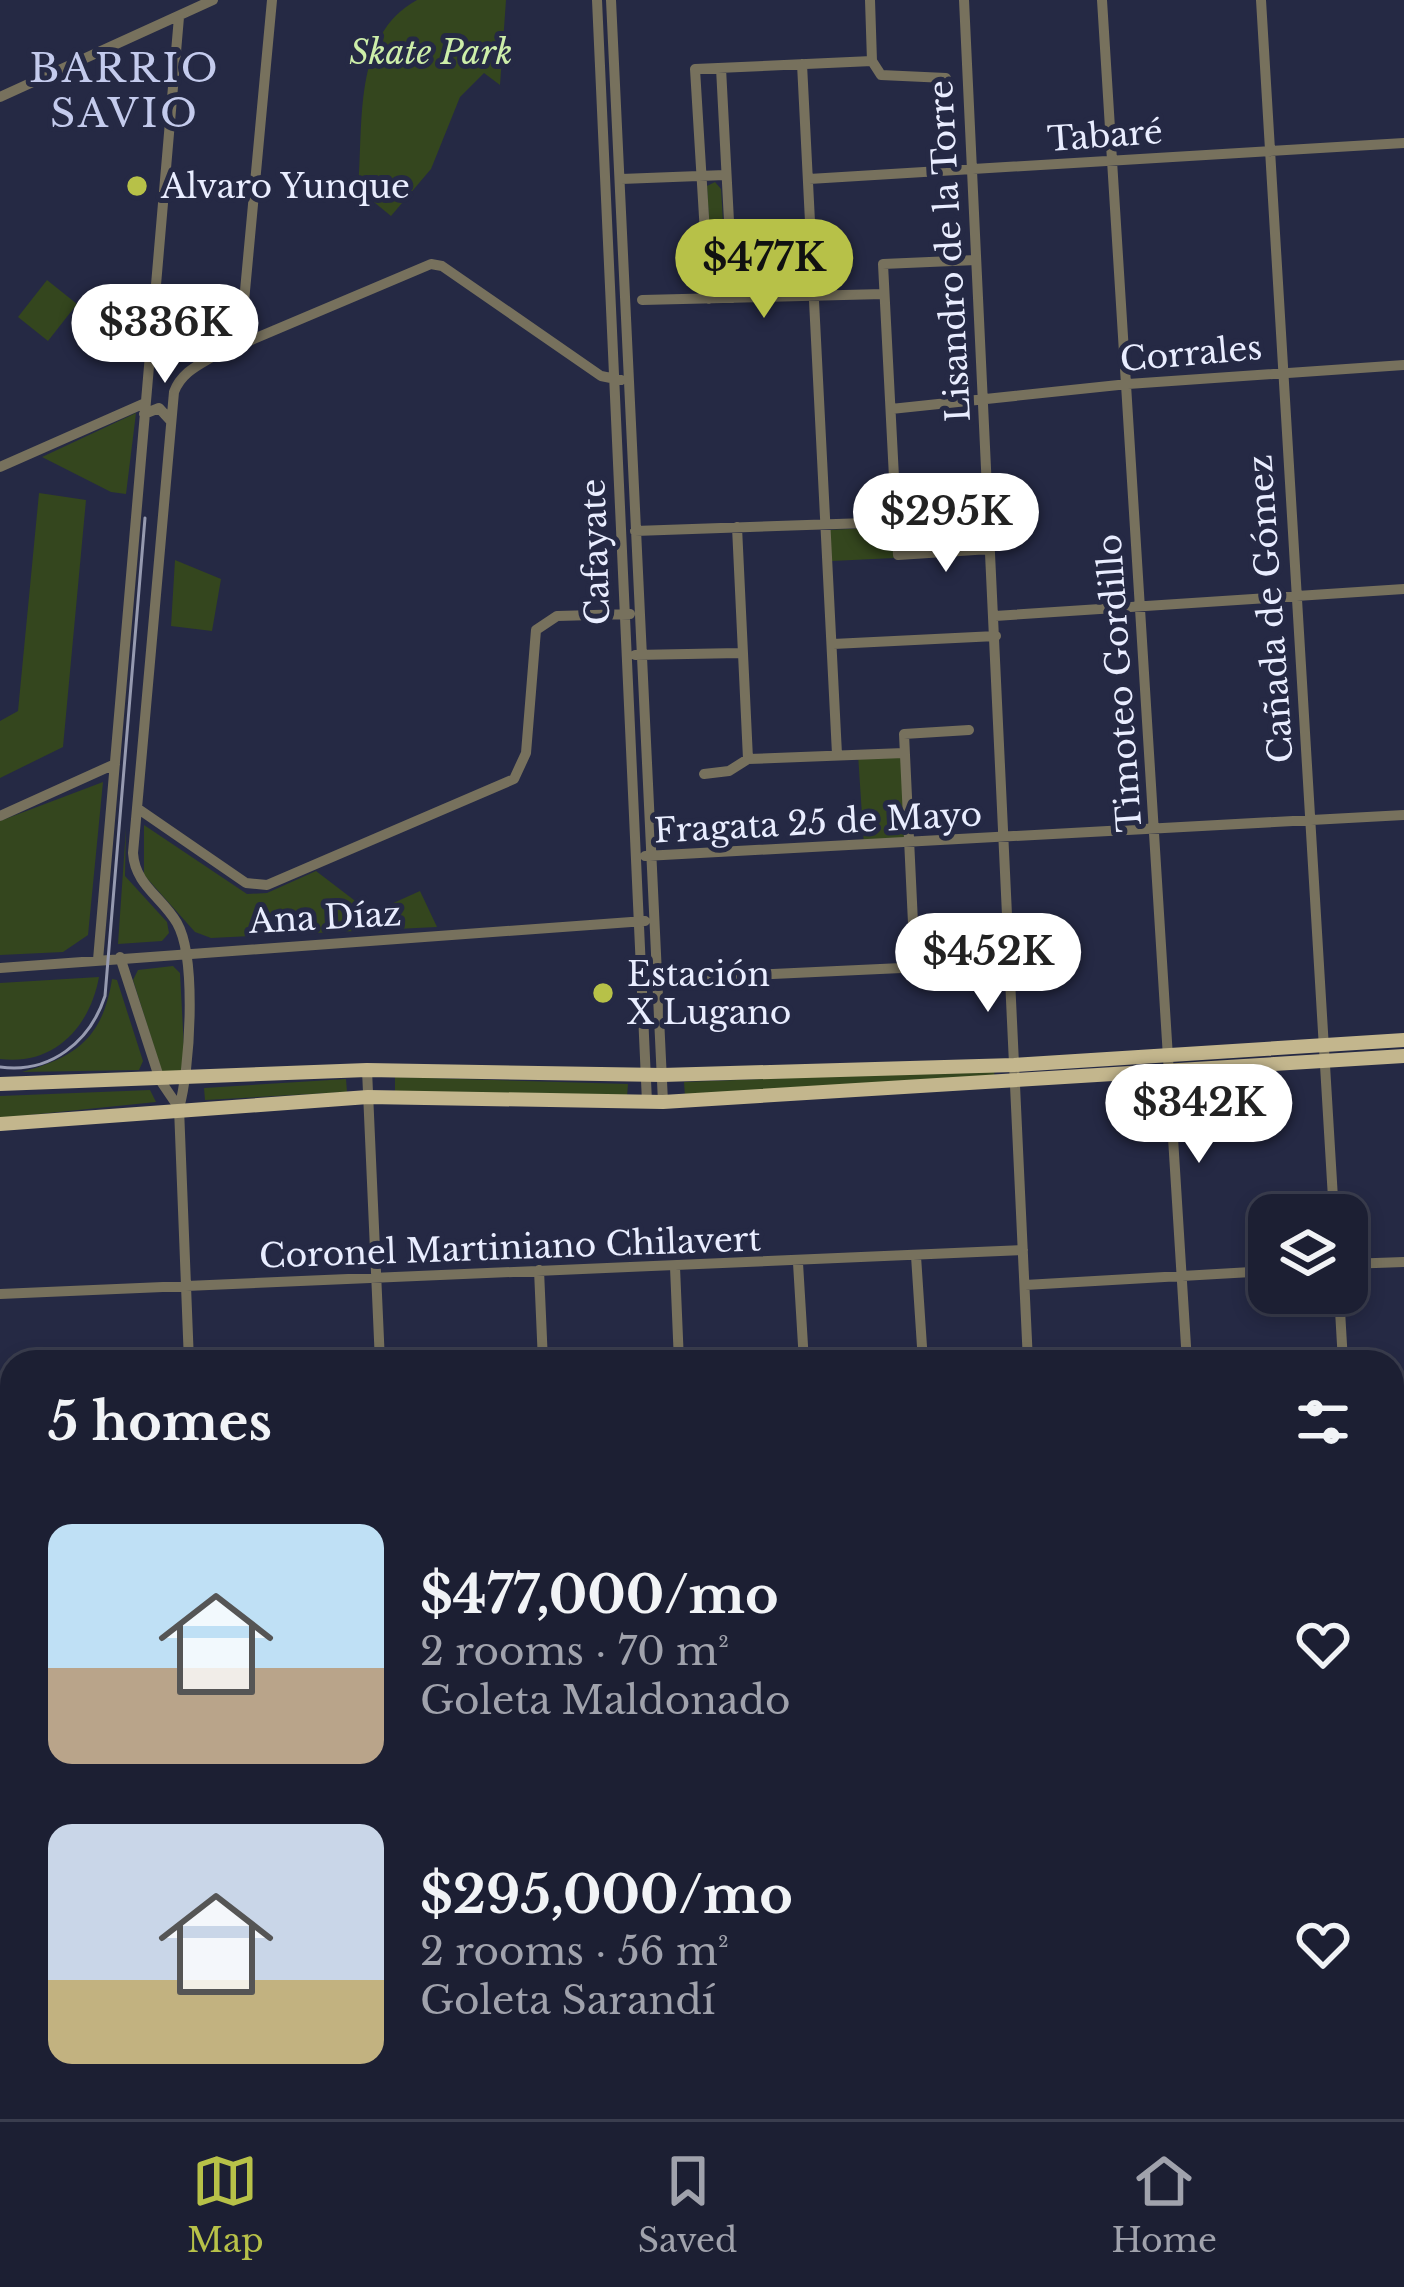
<!DOCTYPE html>
<html lang="en">
<head>
<meta charset="utf-8">
<style>
	:root { --surface:#1c1f33; --page:#292c3f; --text:#f1f3f6; --muted:#a0a2ac; --line:#3a3d4e; --accent:#b7c148 }
	body { margin:0; font-family:"Libre Baskerville",serif; background:var(--page); color:var(--text); height:100vh; display:flex; flex-direction:column; font-size:45px; white-space:nowrap }
	* { box-sizing:border-box; margin:0 }
	p { font-size:39px; color:var(--muted) }
	.icon { flex:none; width:66px; height:66px; fill:none; stroke:currentColor; stroke-width:2; stroke-linecap:round; stroke-linejoin:round }
	.map { position:relative; flex:1; overflow:hidden }
	.sheet { position:absolute; left:0px; top:1350px; width:1404px; height:771px; display:flex; flex-direction:column; background:var(--surface); border-radius:36px 36px 0 0; box-shadow:0 6px 18px #0003,0 0 0 3px var(--line) }
	.sheet>* { flex:none }
	.fabs { position:absolute; left:1248px; top:1194px; display:grid; gap:24px }
	.fabs a { display:grid; place-items:center; width:120px; height:120px; border-radius:24px; background:var(--surface); box-shadow:0 6px 18px #0003,0 0 0 3px var(--line); font-size:60px }
	.price { position:absolute; translate:-50% -102px; padding:0 27px; border-radius:42px; background:#fff; color:#222; font-size:39px; line-height:78px; filter:drop-shadow(0 3px 6px #0008) }
	.price::after { content:''; position:absolute; left:50%; top:72px; width:36px; height:27px; margin-left:-18px; background:inherit; clip-path:polygon(0 0,100% 0,50% 100%) }
	.price.active { background:var(--accent); color:#111 }
	ul { padding:0; list-style:none }
	li { display:flex; align-items:center; gap:36px; height:300px; padding:0 48px }
	li span { display:grid; place-items:center; flex:none; width:336px; height:240px; border-radius:24px; color:#555 }
	li>.icon { margin-inline-start:auto }
	span .icon { width:144px; height:144px; fill:#fffc; stroke-width:1 }
	li b { font-size:51px }
	h2 { display:flex; justify-content:space-between; align-items:center; height:144px; padding:0 48px; font-size:51px }
	.tabs { display:flex; justify-content:space-around; align-items:center; height:168px; border-top:3px solid var(--line); background:var(--surface); font-size:33px; color:var(--muted) }
	.tabs a { display:grid; justify-items:center; gap:6px }
	.tabs .active { color:var(--accent) }
	.map>svg:first-child { display:block }
</style>
</head>
<body>
<div class="map">
<svg width="1404" height="2119" viewBox="0 0 1404 2119">
	<rect width="100%" height="100%" fill="#252944"/>
	<!-- green -->
	<path fill="#34461e" d="M417,0h89l-6,85 -16,-12 -24,24 -29,72 -40,47 -33,-27c6,-65 -6,-154 59,-189z
		M715,182l6,7 6,98 -6,6 -8,-5 -6,-102z
		M47,280l30,24 -29,37 -30,-24z
		M136,413l-10,81 -15,-2 -69,-35z
		M39,493l47,7 -23,247 -63,31v-57l18,-10z
		M890,527l4,31 -62,3 -3,-31z
		M175,560l46,19 -9,52 -41,-5z
		M904,753l6,91 -46,2 -6,-92z
		M103,782l-15,153 -25,17 -63,3v-134z
		M144,825l103,69 20,-1 49,-22 55,42 49,-22 17,36 -226,11 -16,-6 -51,-57z
		M126,828l-1,48 42,46 2,11 -7,8 -44,3z
		M173,966l7,7 5,94 -5,5h-18l-29,-92 5,-10z
		M99,977c-9,50 -45,89 -99,82v-76z
		M112,979l5,1 26,81 -4,9 -117,2c55,-15 81,-35 90,-93z
		M994,1070l1,10 -310,17 -1,-15z
		M395,1077l233,7 -1,13 -232,-5z
		M346,1079l1,13 -142,8 -1,-12z
		M150,1090l6,12 -156,16v-22z"/>
	<g fill="none" stroke-linecap="round" stroke-linejoin="round">
		<!-- minor -->
		<path stroke="#77715d" stroke-width="10" d="M597,0l50,1102
			M611,0l52,1102
			M870,0l2,61 9,14 65,3
			M964,0l64,1362
			M1102,0l85,1362
			M1261,0l73,1215
			M802,64l35,690
			M721,68l12,230
			M0,97l213,-97
			M621,179l104,-4
			M809,179l595,-36
			M976,260l-93,4 2,39 13,252 92,-6
			M709,299l-14,-230 177,-8
			M642,300l242,-6
			M230,349l201,-85 11,2 159,110 20,4
			M891,409l237,-25 276,-19
			M144,414l15,-6 11,12
			M0,467l145,-64
			M737,527l11,232
			M635,531l261,-9
			M995,616l409,-27
			M833,644l163,-8
			M635,655l105,-2
			M704,774l25,-3 19,-12 156,-6
			M137,808l109,75 21,2 247,-106 12,-26 10,-123 21,-14 73,-2
			M0,816l115,-52
			M645,856l759,-41
			M120,957l40,123 19,28
			M98,960l81,-943
			M915,965l-11,-231 65,-4
			M0,968l645,-47
			M642,980l367,-17
			M367,1070l13,292
			M916,1256l7,106
			M798,1263l6,99
			M1347,1264l57,-2
			M675,1267l4,95
			M539,1270l4,92
			M1025,1285l244,-14
			M1339,1293l4,69
			M0,1294l1023,-44
			M189,1362l-10,-254c11,-38 18,-150 -2,-185 -15,-26 -42,-38 -44,-70l41,-461c13,-35 58,-31 68,-69l30,-323
			M1392,1489h12
			M0,1558h12
			M1392,1715l12,-1
			M0,1750l12,-1
			M0,1877l12,219
			M1392,1945l12,-1
			M13,2109l1,10
			M221,2109v10
			M421,2109v10
			M579,2109l1,10
			M715,2109l1,10
			M847,2109l1,10
			M964,2109v10
			M1063,2109v10
			M1233,2109l1,10
			M1389,2109l1,10"/>
		<!-- major -->
		<path stroke="#c3b68d" stroke-width="14" d="M0,1084l367,-14 295,5 352,-10 390,-25
			M0,1124l368,-27 295,5 741,-46"/>
		<!-- tram -->
		<path stroke="#969ab0" stroke-width="3" d="M0,1067c50,7 90,-25 105,-71l40,-478"/>
	</g>
	<!-- markers -->
	<g fill="#b7c148" stroke="#252944" stroke-width="4.5">
		<circle cx="137" cy="186" r="12"/>
		<circle cx="603" cy="993" r="12"/>
	</g>
	<g text-anchor="middle" stroke-width="10" stroke-linejoin="round" paint-order="stroke">
		<!-- park labels -->
		<g font-size="33" font-style="italic" fill="#cdeea9" stroke="#252944">
			<text x="431" y="64">Skate Park</text>
		</g>
		<!-- street labels -->
		<g font-size="33" fill="#e9edff" stroke="#252944">
			<text transform="translate(1105 135) rotate(-4)" y="12">Tabaré</text>
			<text transform="translate(949 251) rotate(-93)" y="12">Lisandro de la Torre</text>
			<text transform="translate(1191 353) rotate(-5)" y="12">Corrales</text>
			<text transform="translate(595 552) rotate(-92)" y="12">Cafayate</text>
			<text transform="translate(1270 609) rotate(-94)" y="12">Cañada de Gómez</text>
			<text transform="translate(1119 683) rotate(-94)" y="12">Timoteo Gordillo</text>
			<text transform="translate(818 822) rotate(-3)" y="12">Fragata 25 de Mayo</text>
			<text transform="translate(325 917) rotate(-3)" y="12">Ana Díaz</text>
			<text transform="translate(510 1247) rotate(-2)" y="12">Coronel Martiniano Chilavert</text>
		</g>
		<!-- poi labels -->
		<g font-size="33" fill="#e9edff" stroke="#252944" text-anchor="start">
			<text x="161" y="198">Alvaro Yunque</text>
			<text x="627" y="986">Estación<tspan x="627" dy="38">X Lugano</tspan></text>
		</g>
		<!-- quarter labels -->
		<g font-size="39" letter-spacing="3" fill="#c4cbed" stroke="#252944">
			<text x="125" y="82">BARRIO<tspan x="125" dy="45">SAVIO</tspan></text>
		</g>
	</g>
</svg>
<div class="fabs">
<a><svg class="icon" aria-label="layers" viewBox="0 0 24 24"><path d="M12 4l9 5-9 5-9-5zM3 14l9 5 9-5"/></svg></a>
</div>
<b class="price active" style="left:764px;top:321px">$477K</b>
<b class="price" style="left:165px;top:386px">$336K</b>
<b class="price" style="left:946px;top:575px">$295K</b>
<b class="price" style="left:988px;top:1015px">$452K</b>
<b class="price" style="left:1199px;top:1166px">$342K</b>
<section class="sheet">
<h2>5 homes<svg class="icon" aria-label="filters" viewBox="0 0 24 24"><path d="M4 7h16M4 17h16"/><circle cx="9" cy="7" r="2"/><circle cx="15" cy="17" r="2"/></svg></h2>
<ul>
<li><span style="background:linear-gradient(#bfe0f5 60%,#b9a48a 0)"><svg class="icon" aria-label="home" viewBox="0 0 24 24"><path d="M3 11l9-7 9 7M6 9v11h12V9"/></svg></span><div><b>$477,000/mo</b><p>2 rooms · 70 m²</p><p>Goleta Maldonado</p></div><svg class="icon" aria-label="heart" viewBox="0 0 24 24"><path d="M12 20l-8-8c-3-5 5-10 8-4 3-6 11-1 8 4z"/></svg></li>
<li><span style="background:linear-gradient(#c9d6e8 65%,#c2b280 0)"><svg class="icon" aria-label="home" viewBox="0 0 24 24"><path d="M3 11l9-7 9 7M6 9v11h12V9"/></svg></span><div><b>$295,000/mo</b><p>2 rooms · 56 m²</p><p>Goleta Sarandí</p></div><svg class="icon" aria-label="heart" viewBox="0 0 24 24"><path d="M12 20l-8-8c-3-5 5-10 8-4 3-6 11-1 8 4z"/></svg></li>
</ul>
</section>
</div>
<nav class="tabs">
<a class="active"><svg class="icon" aria-label="map" viewBox="0 0 24 24"><path d="M3 6l6-2 6 2 6-2v14l-6 2-6-2-6 2zM9 4v14M15 6v14"/></svg>Map</a>
<a><svg class="icon" aria-label="saved" viewBox="0 0 24 24"><path d="M7 4h10v16l-5-4-5 4z"/></svg>Saved</a>
<a><svg class="icon" aria-label="home" viewBox="0 0 24 24"><path d="M3 11l9-7 9 7M6 9v11h12V9"/></svg>Home</a>
</nav>
</body>
</html>
